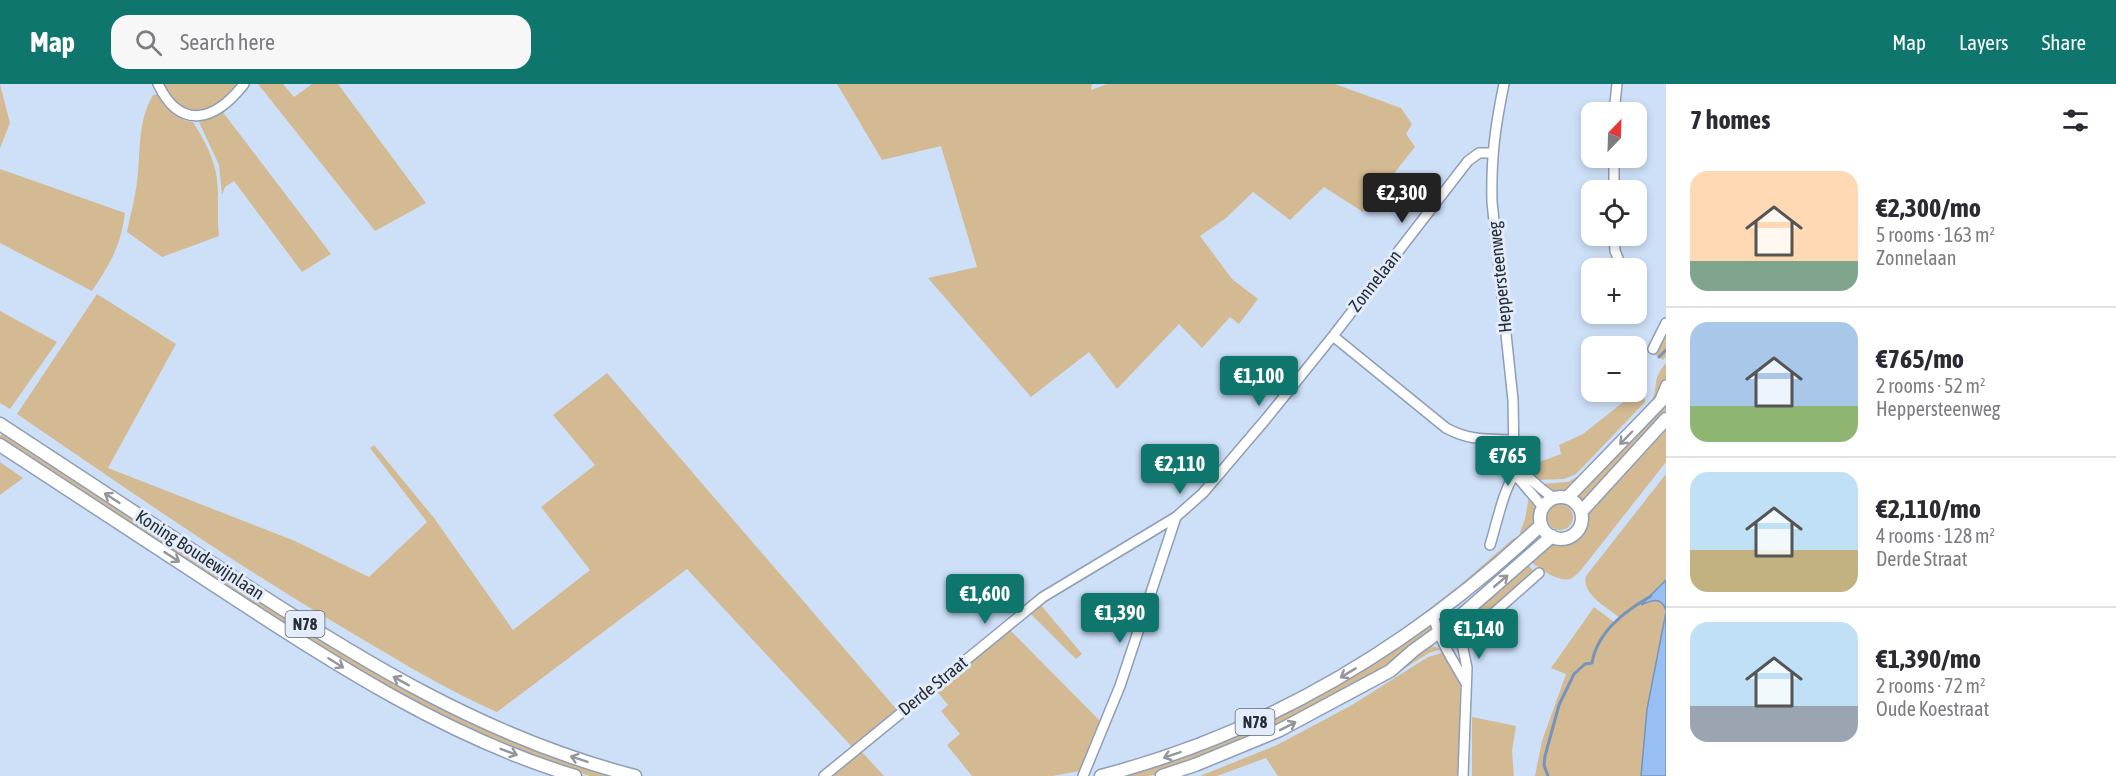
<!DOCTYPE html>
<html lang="en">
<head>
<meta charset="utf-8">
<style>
	:root { --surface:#fff; --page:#f7f7f7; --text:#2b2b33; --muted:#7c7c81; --line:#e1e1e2; --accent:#0f766e }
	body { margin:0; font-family:"Asap Condensed",sans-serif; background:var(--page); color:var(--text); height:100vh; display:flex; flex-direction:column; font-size:22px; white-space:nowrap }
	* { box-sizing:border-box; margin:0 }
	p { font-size:20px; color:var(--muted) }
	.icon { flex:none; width:33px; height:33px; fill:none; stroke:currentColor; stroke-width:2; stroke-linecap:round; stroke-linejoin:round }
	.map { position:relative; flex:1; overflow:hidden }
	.panel { display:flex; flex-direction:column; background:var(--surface); width:450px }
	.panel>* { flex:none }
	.needle { width:39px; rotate:23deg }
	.buttons { position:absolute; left:1581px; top:18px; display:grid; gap:12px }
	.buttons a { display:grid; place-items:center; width:66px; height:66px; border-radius:12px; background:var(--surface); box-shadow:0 3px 9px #0003; font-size:30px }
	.price { position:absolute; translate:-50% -51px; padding:0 14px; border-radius:6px; background:var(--accent); color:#fff; font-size:20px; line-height:39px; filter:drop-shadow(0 2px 3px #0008) }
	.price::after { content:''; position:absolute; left:50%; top:36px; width:18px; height:14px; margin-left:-9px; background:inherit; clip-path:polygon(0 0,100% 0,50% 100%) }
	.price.current { background:#222; color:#fff }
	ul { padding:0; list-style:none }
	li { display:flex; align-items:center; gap:18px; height:150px; padding:0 24px }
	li+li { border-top:2px solid var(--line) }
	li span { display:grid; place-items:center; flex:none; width:168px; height:120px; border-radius:18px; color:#555 }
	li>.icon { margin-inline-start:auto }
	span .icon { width:72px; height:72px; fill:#fffc; stroke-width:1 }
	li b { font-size:26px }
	h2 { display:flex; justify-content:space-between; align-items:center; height:72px; padding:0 24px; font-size:26px }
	header { display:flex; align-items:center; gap:36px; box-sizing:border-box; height:84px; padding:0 30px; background:var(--accent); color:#fff }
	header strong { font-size:28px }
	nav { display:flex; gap:33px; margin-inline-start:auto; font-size:21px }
	.search { width:420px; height:54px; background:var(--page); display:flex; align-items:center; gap:15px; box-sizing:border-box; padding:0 21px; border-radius:18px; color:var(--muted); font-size:22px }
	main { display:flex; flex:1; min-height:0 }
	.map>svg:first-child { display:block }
</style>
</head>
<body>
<header>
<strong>Map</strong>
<div class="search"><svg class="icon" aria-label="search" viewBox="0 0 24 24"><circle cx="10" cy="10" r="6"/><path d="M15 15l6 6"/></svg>Search here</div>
<nav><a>Map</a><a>Layers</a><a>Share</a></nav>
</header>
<main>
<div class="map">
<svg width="1666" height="692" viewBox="0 0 1666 692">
	<rect width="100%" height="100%" fill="#cee0f8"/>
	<!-- green -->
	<path fill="#d3ba92" d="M0,0l10,39 -10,25z
		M162,0h77c-16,18 -46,42 -67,16 -4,-4 -7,-11 -10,-16z
		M258,0h25l11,13 18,-13h26l88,119 -51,28z
		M837,0h255l-1,6 16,-6h228l66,24 11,16 -6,10 9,13 -52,65 -39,-25 -34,33 -37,-28 -27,26 -26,18 32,43 26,20 -19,25 -9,-7 -28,31 -23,-24 -62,65 -28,-37 -58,45 -103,-119 49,-11 -36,-121 -59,14z
		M158,10c8,13 19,26 35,28 8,13 17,28 21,43 7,23 2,48 5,71l-57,21 -35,-25c3,-16 8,-33 10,-50 4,-30 0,-60 16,-87z
		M222,27l109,143 -29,18 -68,-91 -9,6 -3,8 -3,-30 -20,-43z
		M0,85l125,44c-5,35 -14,49 -33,78l-92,-48z
		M97,210l79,50 -68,124 187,73 74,36 58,-55 -57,-74 4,-3 60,73 79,112 77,-60 -49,-63 54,-42 -42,-50 54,-42 290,337 -44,38 -166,-179 -190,143c-49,-21 -94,-49 -140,-76 -117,-68 -229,-146 -340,-222z
		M0,227l57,31 -47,67 -10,-6z
		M1666,246v27l-3,3 -9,-6z
		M1666,279v18l-9,17 -90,94c-11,0 -18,1 -26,-8l27,-2 11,-6 72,-74c8,-15 0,-22 15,-39z
		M1641,304l4,4v10l-69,72 -12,5 -27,1 -14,-12 38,-14 -2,-9 24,-11z
		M1666,317v12l-84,89 -6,-6z
		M1666,341v37l-85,108c-3,3 -7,7 -11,9 -12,3 -33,-11 -40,-19l18,-15 19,-3 11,-7 6,-8 1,-12z
		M4,348l350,227 265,117h-29l-34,-11 -61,-24 -78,-37 -99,-58 -318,-207v-3z
		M0,378l23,16 -23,17z
		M1666,390v106l-23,23 16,-3 4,3 3,9 -19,97 -6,67h-106l7,-35 24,-67 -15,-6 43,-61 20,15 6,-4c-12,-10 -39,-24 -34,-42z
		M1529,412c12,15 6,29 -7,41l-2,-5 5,-13z
		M1547 433a13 13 0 1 1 26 0a13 13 0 1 1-26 0Z
		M1514,454l4,1 -4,6 -6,1 -36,32 -68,52 -1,-1 58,-45z
		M1527,479l7,9 -62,55 -7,-1 -2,-5z
		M1040,520l42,50 -6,5 -47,-47z
		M1428,542h4v6c-67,51 -141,90 -220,120 -20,8 -43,20 -64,24 -9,0 -19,0 -28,0 29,-10 59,-18 87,-29 79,-30 153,-72 221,-121z
		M1009,545l92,93 -21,49 -28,5h-80l-25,-31 13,-11 -19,-23 7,-6 -13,-16z
		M1429,561l13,4 -13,4 -50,31 -1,-2z
		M1442,569l14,19 4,13 -1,91h-181l-12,-18 -49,18h-17l77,-31 75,-40 76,-48z
		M1472,633l44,9 -4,25 2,25h-42z
		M861,667l23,25h-51z"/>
	<!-- water -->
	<path fill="#98bff3" stroke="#7694bb" stroke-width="1.5" d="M1666,496v31c-4,-15 -14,-11 -25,-6z
		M1666,528v164h-25l6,-67z"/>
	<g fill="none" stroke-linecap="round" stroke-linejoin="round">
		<!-- stream -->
		<path stroke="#7694bb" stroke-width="3" d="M1659,273l7,-7
			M1548,692l-4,-11 1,-9 14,-51 15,-31 11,-10 7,-1c5,-31 33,-52 59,-67"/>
		<!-- minor casing -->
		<g stroke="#8e9eb5" stroke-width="12">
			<path id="minor" d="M158,0c23,48 58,36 86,0
				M1504,0c-9,43 -13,74 -12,118l21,198 1,58 5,21 24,28
				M1614,28l3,-28
				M1614,74v32
				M1614,152l1,15 5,12
				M1333,252l113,92c24,13 41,11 68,12
				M1653,265l13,-26
				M1659,318l7,-17
				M1518,387c14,6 22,20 37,27
				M1490,461c6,-18 15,-64 28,-74
				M1433,532c7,25 20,45 33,67
				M1457,535l10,49 -4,108
				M1461,555l9,-5 69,-61
				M824,692l219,-179 133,-80 27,-24 63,-74 67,-83 135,-175 11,-8h13
				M1083,692l37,-90 56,-169"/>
		</g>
		<!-- major casing -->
		<g stroke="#8e9eb5" stroke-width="15">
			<path id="major" d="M0,340c76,50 152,99 227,149 128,84 258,165 408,203
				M0,361c76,50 153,100 229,150 109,71 220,143 346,181
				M1540 434a21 21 0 1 1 42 0a21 21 0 1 1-42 0Z
				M1567,414l99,-102
				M1581,428l85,-93
				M1101,692c169,-44 314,-132 440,-251
				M1162,692l33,-11 85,-35 110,-59 24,-21 43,-31 95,-83"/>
		</g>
		<!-- minor -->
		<use href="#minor" stroke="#fff" stroke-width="9"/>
		<!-- major -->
		<use href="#major" stroke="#fff" stroke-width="12"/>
	</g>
	<!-- one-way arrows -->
	<defs><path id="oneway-shaft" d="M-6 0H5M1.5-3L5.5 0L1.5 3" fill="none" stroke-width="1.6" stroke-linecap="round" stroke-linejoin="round" transform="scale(1.5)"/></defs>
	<g stroke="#94969b">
		<use href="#oneway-shaft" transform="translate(1626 354) rotate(134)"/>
		<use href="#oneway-shaft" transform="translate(112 414) rotate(-147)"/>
		<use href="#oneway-shaft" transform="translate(172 473) rotate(33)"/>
		<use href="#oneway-shaft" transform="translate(1501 497) rotate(-40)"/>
		<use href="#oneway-shaft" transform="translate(336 579) rotate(32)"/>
		<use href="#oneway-shaft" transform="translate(1348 589) rotate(149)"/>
		<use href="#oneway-shaft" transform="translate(401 597) rotate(-151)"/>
		<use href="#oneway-shaft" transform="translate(1288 642) rotate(-27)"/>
		<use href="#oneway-shaft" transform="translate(509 668) rotate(21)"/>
		<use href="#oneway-shaft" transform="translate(1172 671) rotate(161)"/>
		<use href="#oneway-shaft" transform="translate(579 675) rotate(-162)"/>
	</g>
	<g text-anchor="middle" stroke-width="6" stroke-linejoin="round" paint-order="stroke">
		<!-- shield labels -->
		<g fill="#e2ecfb" stroke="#606772" stroke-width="1.5">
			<rect x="285.5" y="527" width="39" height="26" rx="4.5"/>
			<rect x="1235.5" y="625" width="39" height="26" rx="4.5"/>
		</g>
		<g font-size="16" font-weight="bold" fill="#282e37">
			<text x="305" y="546">N78</text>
			<text x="1255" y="644">N78</text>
		</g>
		<!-- street labels -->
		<g font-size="18" fill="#282e37" stroke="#e2ecfb">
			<text transform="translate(1500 193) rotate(-96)" y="6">Heppersteenweg</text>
			<text transform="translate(1375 197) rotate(-52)" y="6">Zonnelaan</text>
			<text transform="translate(200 471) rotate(33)" y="6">Koning Boudewijnlaan</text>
			<text transform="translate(933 602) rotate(-39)" y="6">Derde Straat</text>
		</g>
	</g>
</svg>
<div class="buttons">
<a><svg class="needle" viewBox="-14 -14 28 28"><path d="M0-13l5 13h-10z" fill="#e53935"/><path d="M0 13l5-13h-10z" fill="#7c7c81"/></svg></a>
<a><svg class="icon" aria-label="locate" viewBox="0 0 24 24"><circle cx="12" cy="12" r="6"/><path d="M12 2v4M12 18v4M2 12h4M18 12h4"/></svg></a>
<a>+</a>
<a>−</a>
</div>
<b class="price current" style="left:1402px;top:140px">€2,300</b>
<b class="price" style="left:1259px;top:323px">€1,100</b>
<b class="price" style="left:1508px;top:403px">€765</b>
<b class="price" style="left:1180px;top:411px">€2,110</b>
<b class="price" style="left:985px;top:541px">€1,600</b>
<b class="price" style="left:1120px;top:560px">€1,390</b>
<b class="price" style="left:1479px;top:576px">€1,140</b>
</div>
<section class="panel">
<h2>7 homes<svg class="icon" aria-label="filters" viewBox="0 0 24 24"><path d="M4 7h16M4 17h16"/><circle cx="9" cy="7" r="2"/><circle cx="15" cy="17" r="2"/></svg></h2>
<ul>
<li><span style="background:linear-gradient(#ffd9b3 75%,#7fa58c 0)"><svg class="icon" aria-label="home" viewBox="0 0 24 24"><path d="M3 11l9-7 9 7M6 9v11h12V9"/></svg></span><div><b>€2,300/mo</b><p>5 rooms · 163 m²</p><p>Zonnelaan</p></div></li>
<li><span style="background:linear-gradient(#a9c7e8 70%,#8fb573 0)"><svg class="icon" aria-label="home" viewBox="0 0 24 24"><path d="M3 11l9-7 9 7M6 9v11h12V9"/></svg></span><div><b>€765/mo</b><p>2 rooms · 52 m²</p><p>Heppersteenweg</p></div></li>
<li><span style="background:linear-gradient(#bfe0f5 65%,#c2b280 0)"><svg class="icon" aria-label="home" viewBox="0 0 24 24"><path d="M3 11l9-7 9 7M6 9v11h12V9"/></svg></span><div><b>€2,110/mo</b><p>4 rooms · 128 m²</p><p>Derde Straat</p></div></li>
<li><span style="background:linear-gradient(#bfe0f5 70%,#9aa5b1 0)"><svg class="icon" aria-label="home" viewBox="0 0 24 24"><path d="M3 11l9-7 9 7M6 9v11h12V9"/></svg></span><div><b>€1,390/mo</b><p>2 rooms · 72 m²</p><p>Oude Koestraat</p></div></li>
</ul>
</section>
</main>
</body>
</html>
